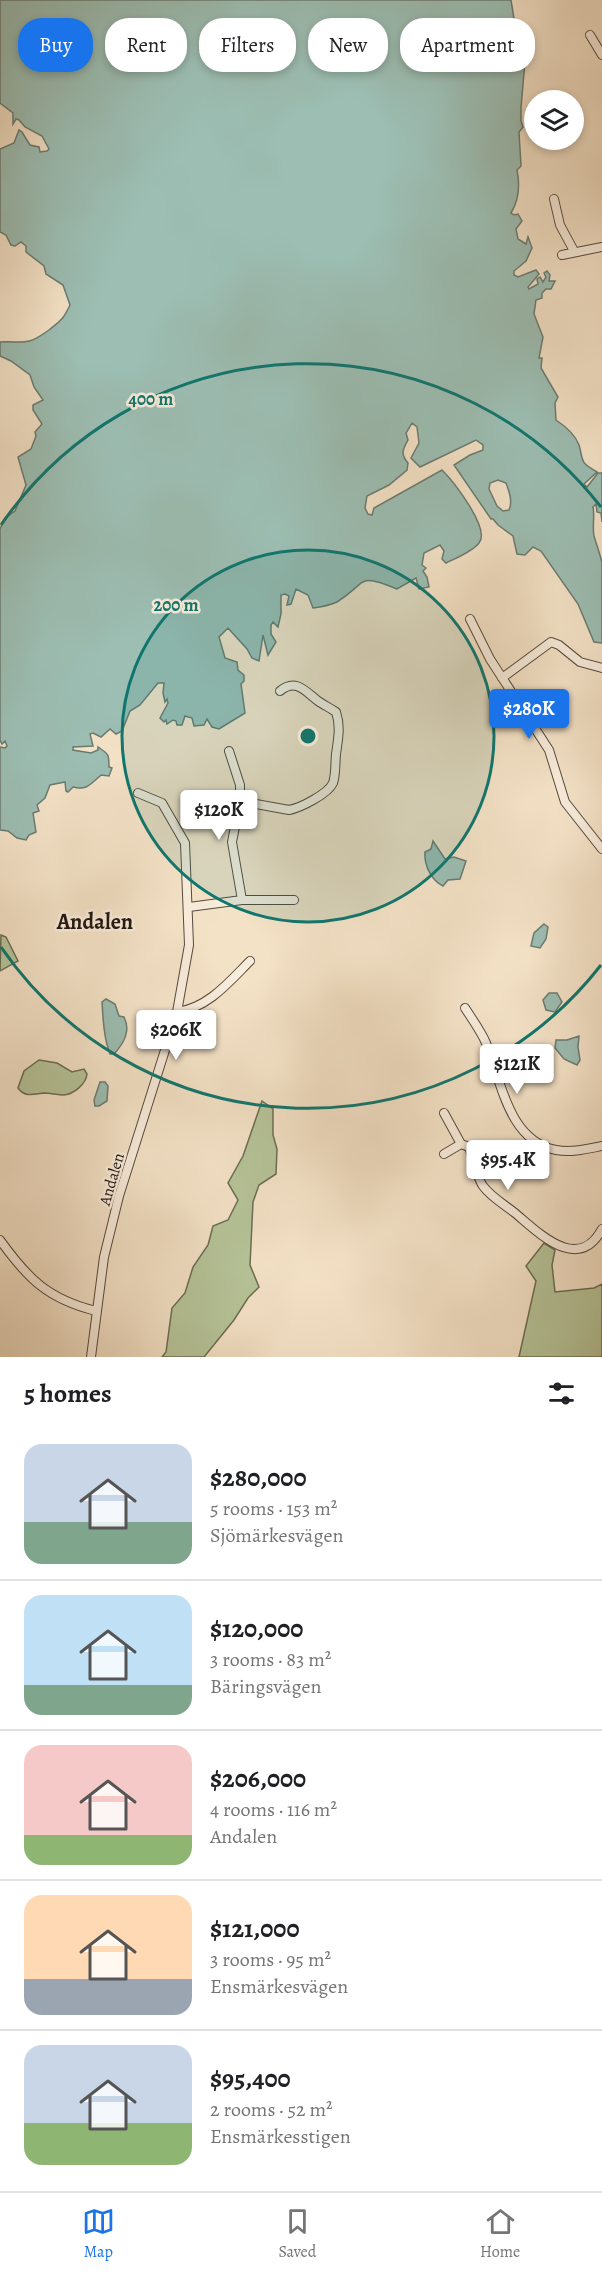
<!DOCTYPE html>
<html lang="en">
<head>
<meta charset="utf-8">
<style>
	:root { --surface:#fff; --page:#f2f2f2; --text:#202124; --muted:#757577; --line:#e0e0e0; --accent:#1a73e8 }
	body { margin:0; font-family:Alegreya,serif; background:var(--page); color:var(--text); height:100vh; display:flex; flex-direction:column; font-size:22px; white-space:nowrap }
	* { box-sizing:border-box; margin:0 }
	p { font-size:20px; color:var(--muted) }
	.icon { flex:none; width:33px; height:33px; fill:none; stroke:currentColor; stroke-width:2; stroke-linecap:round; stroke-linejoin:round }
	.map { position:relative; height:1357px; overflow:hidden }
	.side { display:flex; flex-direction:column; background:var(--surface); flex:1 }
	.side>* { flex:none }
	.hud { position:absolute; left:18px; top:18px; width:567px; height:54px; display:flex; gap:12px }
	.fabs { position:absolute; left:524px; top:90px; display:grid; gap:12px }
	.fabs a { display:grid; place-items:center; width:60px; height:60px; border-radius:50%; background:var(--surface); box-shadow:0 3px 9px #0003; font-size:30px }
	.price { position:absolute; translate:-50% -51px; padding:0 14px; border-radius:6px; background:#fff; color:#222; font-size:20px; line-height:39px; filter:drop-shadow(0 2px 3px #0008) }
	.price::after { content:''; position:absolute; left:50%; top:36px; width:18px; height:14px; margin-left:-9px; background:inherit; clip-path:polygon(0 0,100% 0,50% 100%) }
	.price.current { background:var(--accent); color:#fff }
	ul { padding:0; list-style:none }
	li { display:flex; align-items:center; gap:18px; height:150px; padding:0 24px }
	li+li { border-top:2px solid var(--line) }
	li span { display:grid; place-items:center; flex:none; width:168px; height:120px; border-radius:18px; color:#555 }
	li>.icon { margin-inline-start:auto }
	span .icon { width:72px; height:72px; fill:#fffc; stroke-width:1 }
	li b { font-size:26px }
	h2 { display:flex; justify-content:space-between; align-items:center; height:72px; padding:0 24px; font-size:26px }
	.chip { padding:0 21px; border-radius:24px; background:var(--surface); box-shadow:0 3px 9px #0003; font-size:21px; line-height:54px }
	.chip.current { background:var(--accent); color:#fff }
	.dock { display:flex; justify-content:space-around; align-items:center; height:84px; border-top:2px solid var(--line); background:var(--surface); font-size:16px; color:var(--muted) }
	.dock a { display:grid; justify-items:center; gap:3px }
	.dock .current { color:var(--accent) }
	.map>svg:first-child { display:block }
</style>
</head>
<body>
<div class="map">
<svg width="602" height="1357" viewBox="0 0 602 1357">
	<rect width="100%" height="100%" fill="#f4e2c7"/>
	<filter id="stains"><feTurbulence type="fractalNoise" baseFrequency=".00333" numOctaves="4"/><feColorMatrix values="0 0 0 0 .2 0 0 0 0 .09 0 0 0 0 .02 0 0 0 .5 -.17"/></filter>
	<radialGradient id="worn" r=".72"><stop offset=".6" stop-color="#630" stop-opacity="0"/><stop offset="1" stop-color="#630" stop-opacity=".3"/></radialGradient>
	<!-- green -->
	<path fill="#b6c499" stroke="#6c6d54" stroke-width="1.5" d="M1,935l5,2 12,24 -18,10z
		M39,1060l18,3 15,9 12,-3 3,5c-1,10 -13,20 -23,21 -7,0 -13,-2 -20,-2 -10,1 -19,5 -26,-5l6,-17z
		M262,1101l11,8v26l4,14 -1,25 -17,11 -6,17 -3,63 9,22 -11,11 -14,22 -30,37h-42l4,-5 6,-44 13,-15 8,-26 15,-22 5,-19 15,-6 10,-20 -10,-17 15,-27z
		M544,1243l11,7 -3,15 3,27 39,-4 8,-4v73h-83l17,-76 -10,-15z"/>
	<!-- water -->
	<path fill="#9cbeb3" stroke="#6b7b72" stroke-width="1.5" fill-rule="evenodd" d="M0,0h511l8,50 6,11 -4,47v13l2,6 -4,5 2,34 -4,4c3,15 2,30 -6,43l3,2 4,-1 4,7 -6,8 2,10 8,5 2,-7 4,11 -6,13 -12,10v4l4,2 18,-7 3,4 -11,13 1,2 9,-5 -1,-5 3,-2 3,5 3,-5 -2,-4 3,-2 3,4 -1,6h6l-4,8h-5l-4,4v5l-6,2 -2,14 9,23 -4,21h3l-1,10 17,29 -3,6 1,17c9,6 19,14 23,25 5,18 0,16 18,27l-13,12 3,3 11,-14h4v49l-1,-9 -4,-1 -1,-8 -3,3c2,9 -1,20 1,29 3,10 6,18 8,27v80l-8,-1 -16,-38 -37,-53 -8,-4 -8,8 -8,-1 -4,-18 -15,-11 -5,-6h-2l-37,-54 16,-10 13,-5v-5l-7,-5 -56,27 -9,-9 8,-15 -2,-16 -5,-4 -6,10 2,7c-5,9 -8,14 0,23l-1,7 -18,15 -22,11 -2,12 3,6 4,1 2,-7 68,-38c11,11 49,59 37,73 -7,9 -23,15 -33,20l-4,-4 2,-8 -4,-6 -16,8 -2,12 4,3 -3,3 4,6 2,10 -10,2 -3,-11 -19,11c-42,-17 -29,-6 -60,13 -7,3 -16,5 -24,6l-5,-13 -12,-6 -5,15 -4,1 2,-9 -4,-2 -4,1v19l-3,13 -5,-5 -2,3v9l5,8 -8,13 -5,-20 -4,26 -7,-3 -5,-9 -19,-21 -9,9 6,21 12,4 1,8 6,5v6l-3,3 4,29 -26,16 -7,-2 -5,-8 -3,6 -10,1 -2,-8 -7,-2 -3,9h-5l-1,-4 -3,-1 -6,4 -1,-4 -2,2 -4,-4 8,-15 -1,-4 -2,3 -2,-9 1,-10h-6l-18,22 -10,6 -8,20 -6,3 -6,-5 -9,8 -8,-4 -3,1 3,12 -20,1v3l18,3 7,-3v-3c10,7 11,6 11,20l3,1 -3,8 -8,-1c-10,9 -15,16 -28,12l-5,5 -2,-1 -1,-9 -15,3 -5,13 -8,7 2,6 -6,2 3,19 -7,3 -3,5 -9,-2 -9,-7 -8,-1v-83l5,1 2,-2 -2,-5 -3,3 -2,-4v-211l5,-11 10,-7 11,-26 -8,-28 13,-8 5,-13 -1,-4 7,-8 -9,-14v-5l10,-5 -9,-13 -4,-12 -19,-14 -11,-5v-14c26,-1 27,4 49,-12 12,-10 14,-10 21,-25l-7,-20 -17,-11 -2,-8 -18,-14v-6l-5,-4 -6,4 -4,-1 -5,-10 -6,-3v-83l14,-6 5,-13 3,2 8,13 9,2 1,5 7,-1 2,-2 -7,-13 -17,-9 -6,-7 -3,-1 -3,5v-11l-13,-10zM498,480l8,3c3,8 7,19 3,27l-6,1 -6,-5 -8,-17 1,-6z
		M433,841l12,18 9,-2 12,4 -6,18 -12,1 -5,6c-12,-6 -19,-21 -18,-34l6,-3z
		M544,924l4,3 -2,12 -6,9 -9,-2 3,-13z
		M549,993h8l5,9 -7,10 -9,-2 -3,-10z
		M106,999l9,5 4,12 5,1c7,14 0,26 -10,37h-4c-6,-15 -7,-35 -8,-52z
		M579,1036l-1,11 2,13 -3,5 -13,-6 -9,-11 1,-8h11z
		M100,1082h5l3,4 -1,15 -8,5h-4l-1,-6z"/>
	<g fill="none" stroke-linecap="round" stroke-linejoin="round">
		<!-- minor casing -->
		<g stroke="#56493e" stroke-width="10">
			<path id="minor" d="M590,35l12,20
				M554,199l6,26 14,26
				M562,255l40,-8
				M470,619l20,40 59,91 16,52 37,47
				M502,678l49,-36 8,3 21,17 22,6
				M240,801l49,9c11,-2 39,-16 44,-27 3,-9 2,-20 3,-29 2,-15 5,-27 0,-42 -6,-4 -12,-7 -18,-11 -13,-10 -22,-23 -38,-10
				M242,900h52
				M189,907l53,-7 -10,-58 8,-41v-16l-11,-34
				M465,1008c7,11 16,23 21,35 15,37 22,98 70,107 15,3 31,-1 46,-4
				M177,1012c31,-4 52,-30 73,-51
				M444,1113l17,31 8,3c4,10 8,31 14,39 8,11 22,19 32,27 23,19 63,61 87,16
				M444,1154l17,-10
				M0,1240c28,39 48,59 96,71
				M91,1357l13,-100 15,-61 58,-184 12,-67 -4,-102 -23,-40 -24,-10"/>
		</g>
		<!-- minor -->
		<use href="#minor" stroke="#f8ecdb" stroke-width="8"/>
	</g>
	<!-- distance rings -->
	<circle cx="308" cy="736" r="186" fill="#0f766e" fill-opacity=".12"/>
	<g fill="none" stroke="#0f766e" stroke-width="3">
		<circle cx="308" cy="736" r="186"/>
		<path d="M601 965A372 372 0 0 1 1 947M1 525A372 372 0 0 1 601 507"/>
	</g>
	<g text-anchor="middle" stroke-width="5" stroke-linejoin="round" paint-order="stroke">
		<!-- street labels -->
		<g font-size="16" fill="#211610" stroke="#f8ecdb">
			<text transform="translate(111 1179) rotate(-74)" y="6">Andalen</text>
		</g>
		<!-- district labels -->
		<g font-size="22" font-weight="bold" fill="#211610" stroke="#f8ecdb">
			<text x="95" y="929">Andalen</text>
		</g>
	</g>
	<circle cx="308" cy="736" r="9" fill="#0f766e" stroke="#f8ecdb" stroke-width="3"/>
	<g font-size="18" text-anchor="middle" font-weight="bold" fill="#0f766e" stroke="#f8ecdb" stroke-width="5" stroke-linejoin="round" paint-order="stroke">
		<text x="151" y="405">400 m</text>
		<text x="176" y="611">200 m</text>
	</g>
	<rect width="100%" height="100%" filter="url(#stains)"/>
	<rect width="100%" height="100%" fill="url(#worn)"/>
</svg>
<div class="fabs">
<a><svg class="icon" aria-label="layers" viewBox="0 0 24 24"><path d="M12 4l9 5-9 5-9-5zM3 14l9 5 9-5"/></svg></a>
</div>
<b class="price current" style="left:529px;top:740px">$280K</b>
<b class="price" style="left:219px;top:841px">$120K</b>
<b class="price" style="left:176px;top:1061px">$206K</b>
<b class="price" style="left:517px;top:1095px">$121K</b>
<b class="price" style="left:508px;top:1191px">$95.4K</b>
<div class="hud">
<a class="chip current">Buy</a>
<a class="chip">Rent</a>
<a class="chip">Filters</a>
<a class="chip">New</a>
<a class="chip">Apartment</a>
</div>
</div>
<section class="side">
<h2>5 homes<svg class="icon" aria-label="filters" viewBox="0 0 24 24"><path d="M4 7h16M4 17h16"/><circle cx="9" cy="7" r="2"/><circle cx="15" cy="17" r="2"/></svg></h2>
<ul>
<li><span style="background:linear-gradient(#c9d6e8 65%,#7fa58c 0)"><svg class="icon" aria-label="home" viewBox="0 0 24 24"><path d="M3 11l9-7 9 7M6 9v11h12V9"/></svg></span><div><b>$280,000</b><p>5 rooms · 153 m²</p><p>Sjömärkesvägen</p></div></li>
<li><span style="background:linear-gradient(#bfe0f5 75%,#7fa58c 0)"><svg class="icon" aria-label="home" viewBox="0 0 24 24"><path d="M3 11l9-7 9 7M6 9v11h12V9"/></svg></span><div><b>$120,000</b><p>3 rooms · 83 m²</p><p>Bäringsvägen</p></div></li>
<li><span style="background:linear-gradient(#f6c9c9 75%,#8fb573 0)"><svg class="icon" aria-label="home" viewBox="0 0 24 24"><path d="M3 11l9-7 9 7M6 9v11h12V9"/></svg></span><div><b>$206,000</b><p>4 rooms · 116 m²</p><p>Andalen</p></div></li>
<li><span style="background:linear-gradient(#ffd9b3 70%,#9aa5b1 0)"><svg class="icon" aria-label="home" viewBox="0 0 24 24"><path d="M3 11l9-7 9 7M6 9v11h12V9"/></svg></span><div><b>$121,000</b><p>3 rooms · 95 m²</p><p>Ensmärkesvägen</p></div></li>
<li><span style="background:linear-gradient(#c9d6e8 65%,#8fb573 0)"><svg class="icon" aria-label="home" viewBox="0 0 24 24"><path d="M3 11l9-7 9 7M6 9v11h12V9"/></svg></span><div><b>$95,400</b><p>2 rooms · 52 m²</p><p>Ensmärkesstigen</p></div></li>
</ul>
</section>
<nav class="dock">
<a class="current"><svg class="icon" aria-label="map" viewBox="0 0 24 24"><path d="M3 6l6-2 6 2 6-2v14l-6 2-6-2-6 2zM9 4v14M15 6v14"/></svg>Map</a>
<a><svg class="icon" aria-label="saved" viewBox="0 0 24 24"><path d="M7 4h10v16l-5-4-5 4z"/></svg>Saved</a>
<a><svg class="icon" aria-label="home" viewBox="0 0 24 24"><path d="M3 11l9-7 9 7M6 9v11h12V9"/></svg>Home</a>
</nav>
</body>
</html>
